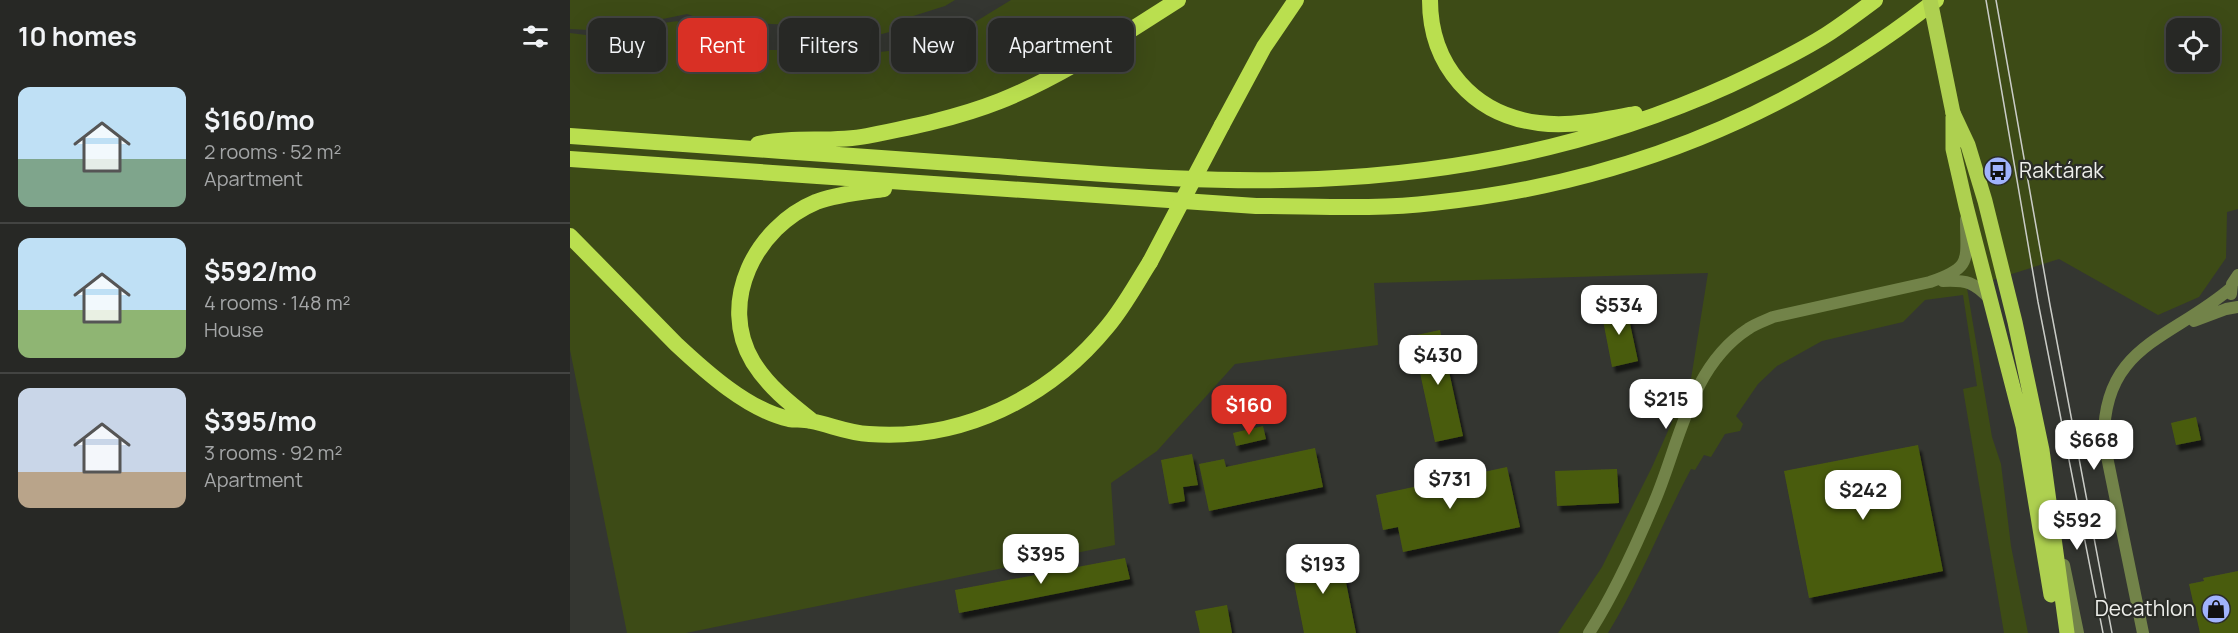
<!DOCTYPE html>
<html lang="en">
<head>
<meta charset="utf-8">
<style>
	:root { --surface:#272825; --page:#2f302d; --text:#f1f3f6; --muted:#a4a6a7; --line:#434442; --accent:#d93025 }
	body { margin:0; font-family:Manrope,sans-serif; background:var(--page); color:var(--text); height:100vh; display:flex; flex-direction:column; font-size:22px; white-space:nowrap }
	* { box-sizing:border-box; margin:0 }
	p { font-size:20px; color:var(--muted) }
	.icon { flex:none; width:33px; height:33px; fill:none; stroke:currentColor; stroke-width:2; stroke-linecap:round; stroke-linejoin:round }
	.map { position:relative; flex:1; overflow:hidden }
	.details { display:flex; flex-direction:column; background:var(--surface); width:570px }
	.details>* { flex:none }
	.hud { position:absolute; left:18px; top:18px; width:570px; height:54px; display:flex; gap:12px }
	.controls { position:absolute; left:1596px; top:18px; display:grid; gap:12px }
	.controls a { display:grid; place-items:center; width:54px; height:54px; border-radius:12px; background:var(--surface); box-shadow:0 6px 24px #0002,0 0 0 2px var(--line); font-size:30px }
	.price { position:absolute; translate:-50% -51px; padding:0 14px; border-radius:12px; background:#fff; color:#222; font-size:20px; line-height:39px; filter:drop-shadow(0 2px 3px #0008) }
	.price::after { content:''; position:absolute; left:50%; top:36px; width:18px; height:14px; margin-left:-9px; background:inherit; clip-path:polygon(0 0,100% 0,50% 100%) }
	.price.active { background:var(--accent); color:#fff }
	ul { padding:0; list-style:none }
	li { display:flex; align-items:center; gap:18px; height:150px; padding:0 18px }
	li+li { border-top:2px solid var(--line) }
	li span { display:grid; place-items:center; flex:none; width:168px; height:120px; border-radius:12px; color:#555 }
	li>.icon { margin-inline-start:auto }
	span .icon { width:72px; height:72px; fill:#fffc; stroke-width:1 }
	li b { font-size:26px }
	h2 { display:flex; justify-content:space-between; align-items:center; height:72px; padding:0 18px; font-size:26px }
	.pill { padding:0 21px; border-radius:12px; background:var(--surface); box-shadow:0 6px 24px #0002,0 0 0 2px var(--line); font-size:21px; line-height:54px }
	.pill.active { background:var(--accent); color:#fff }
	main { display:flex; flex:1; min-height:0 }
	.map>svg:first-child { display:block }
</style>
</head>
<body>
<main>
<section class="details">
<h2>10 homes<svg class="icon" aria-label="filters" viewBox="0 0 24 24"><path d="M4 7h16M4 17h16"/><circle cx="9" cy="7" r="2"/><circle cx="15" cy="17" r="2"/></svg></h2>
<ul>
<li><span style="background:linear-gradient(#bfe0f5 60%,#7fa58c 0)"><svg class="icon" aria-label="home" viewBox="0 0 24 24"><path d="M3 11l9-7 9 7M6 9v11h12V9"/></svg></span><div><b>$160/mo</b><p>2 rooms · 52 m²</p><p>Apartment</p></div></li>
<li><span style="background:linear-gradient(#bfe0f5 60%,#8fb573 0)"><svg class="icon" aria-label="home" viewBox="0 0 24 24"><path d="M3 11l9-7 9 7M6 9v11h12V9"/></svg></span><div><b>$592/mo</b><p>4 rooms · 148 m²</p><p>House</p></div></li>
<li><span style="background:linear-gradient(#c9d6e8 70%,#b9a48a 0)"><svg class="icon" aria-label="home" viewBox="0 0 24 24"><path d="M3 11l9-7 9 7M6 9v11h12V9"/></svg></span><div><b>$395/mo</b><p>3 rooms · 92 m²</p><p>Apartment</p></div></li>
</ul>
</section>
<div class="map">
<svg width="1668" height="633" viewBox="0 0 1668 633">
	<defs>
		<filter id="shadow"><feDropShadow dx="3.5" dy="6" stdDeviation="1.5" flood-color="#0009"/></filter>
	</defs>
	<rect width="100%" height="100%" fill="#343631"/>
	<!-- green -->
	<path fill="#3d4b16" fill-rule="evenodd" d="M0,0h385l-10,6 -35,11 1,9 -29,8 -94,-1 3,-8 -84,-4 -20,-7 -34,7 -7,12 -76,-4z
		M441,0h1227v209l-11,3 -1,46 -27,39 -41,18 -99,-56 -92,29 25,149 9,27 10,82 17,87h-24l-41,-244 14,-3 -14,-91 -38,5 -22,22 -81,19 -45,25 -19,18 -22,32 7,8 -3,7 -15,3 -14,23 -7,-2 -9,15 -4,-1c-29,54 -51,112 -83,164h-50l44,-66 50,-100 39,-88 17,-106 -334,10 4,62 -143,19 -78,87 -46,32 4,62 -429,88h-59l-57,-283v-317l40,5 44,-3 2,-11 22,-3 10,29h134l50,3 48,-6 55,-25zM1606,28h34v34h-34z"/>
	<!-- building -->
	<path fill="#4a5c0e" filter="url(#shadow)" d="M1056,305l12,56 -26,6 -11,-57z
		M870,330l23,106 -28,6 -23,-106z
		M1626,417l5,23 -25,5 -5,-22z
		M693,426l3,13 -30,7 -3,-13z
		M1348,445l25,126 -134,27 -25,-127z
		M745,448l8,39 -114,24 -10,-47 25,-5 2,8z
		M622,454l6,31 -15,2 2,14 -16,3 -8,-44z
		M937,467l13,60 -117,25 -5,-25 -15,3 -7,-35z
		M1047,469l2,34 -62,3 -2,-35z
		M770,552l16,81h-52l-14,-71z
		M555,558l5,21 -171,34 -4,-23z
		M1668,571v62h-38l-11,-49 15,-3 -1,-3z
		M657,605l5,28h-32l-5,-22z"/>
	<g fill="none" stroke-linecap="round" stroke-linejoin="round">
		<!-- minor -->
		<path stroke="#728349" stroke-width="12" d="M1373,281c24,-1 31,1 47,18
			M1661,294l1,-10 6,-9
			M1624,321l32,-12 12,-2
			M1494,565l14,68
			M1019,633c27,-42 48,-89 67,-135 24,-58 35,-132 92,-169 7,-5 16,-8 25,-12l157,-35c43,-15 36,-21 36,-63
			M1573,633l-39,-191c-2,-97 66,-102 127,-154"/>
		<!-- primary -->
		<path stroke="#aed050" stroke-width="15" d="M1383,113l15,32 17,56 30,121 27,128 25,183
			M1383,117v32l13,57 57,220 28,169"/>
		<!-- trunk -->
		<path stroke="#badf4f" stroke-width="16" d="M860,0c0,65 43,115 109,123 32,4 65,-3 96,-9
			M652,125l42,-78 32,-47
			M0,136c141,10 283,20 424,30 108,8 216,18 324,13 142,-6 282,-35 412,-94 32,-15 66,-31 96,-50 17,-11 33,-23 49,-35
			M188,144c36,-8 73,-1 109,-8 45,-9 90,-18 133,-35 63,-25 121,-65 178,-101
			M0,159l686,47c59,0 119,4 177,-3 186,-19 356,-87 503,-203
			M0,236l106,108c30,28 72,66 113,75 7,1 15,0 22,2 20,4 37,12 58,13 93,7 180,-36 238,-107 17,-20 29,-43 43,-65
			M241,420c-22,-17 -43,-34 -58,-58 -36,-60 3,-135 63,-160 21,-8 46,-10 68,-13"/>
		<!-- tram -->
		<path stroke="#caccc7" stroke-width="1.5" d="M1416,0l52,302 65,331
			M1426,0l54,305 62,328"/>
		<!-- primary-bridge -->
		<path stroke="#aed050" stroke-width="15" d="M1360,0l23,113"/>
		<!-- trunk-bridge -->
		<path stroke="#badf4f" stroke-width="16" d="M580,262l72,-137"/>
	</g>
	<!-- icons -->
	<defs>
		<g id="bus-disc" transform="scale(1.5)"><circle r="9.5" fill="#a0b3fd" stroke="#2a2c27"/><path d="M-5-6H5V4H4V6H2V4H-2V6H-4V4H-5ZM-3.5-4V0h7V-4ZM-3.5 1.2v1.5H-2V1.2ZM2 1.2v1.5H3.5V1.2Z" fill="#111"/></g>
		<g id="shop-disc" transform="scale(1.5)"><circle r="9.5" fill="#a0b3fd" stroke="#2a2c27"/><path d="M-5-2.5h2.3a2.7 3.5 0 0 1 5.4 0H5L5.5 6h-11ZM-1.5-2.5h3a1.5 2.3 0 0 0-3 0Z" fill="#111"/></g>
	</defs>
	<g fill-rule="evenodd">
		<use href="#bus-disc" x="1428" y="171"/>
		<use href="#shop-disc" x="1646" y="609"/>
	</g>
	<g text-anchor="middle" stroke-width="4.5" stroke-linejoin="round" paint-order="stroke">
		<!-- poi labels -->
		<g font-size="21" fill="#eeefeb" stroke="#2a2c27" text-anchor="start">
			<text x="1449" y="178">Raktárak</text>
			<text x="1625" y="616" text-anchor="end">Decathlon</text>
		</g>
	</g>
</svg>
<div class="controls">
<a><svg class="icon" aria-label="locate" viewBox="0 0 24 24"><circle cx="12" cy="12" r="6"/><path d="M12 2v4M12 18v4M2 12h4M18 12h4"/></svg></a>
</div>
<b class="price" style="left:1049px;top:336px">$534</b>
<b class="price" style="left:868px;top:386px">$430</b>
<b class="price" style="left:1096px;top:430px">$215</b>
<b class="price active" style="left:679px;top:436px">$160</b>
<b class="price" style="left:1524px;top:471px">$668</b>
<b class="price" style="left:880px;top:510px">$731</b>
<b class="price" style="left:1293px;top:521px">$242</b>
<b class="price" style="left:1507px;top:551px">$592</b>
<b class="price" style="left:471px;top:585px">$395</b>
<b class="price" style="left:753px;top:595px">$193</b>
<div class="hud">
<a class="pill">Buy</a>
<a class="pill active">Rent</a>
<a class="pill">Filters</a>
<a class="pill">New</a>
<a class="pill">Apartment</a>
</div>
</div>
</main>
</body>
</html>
